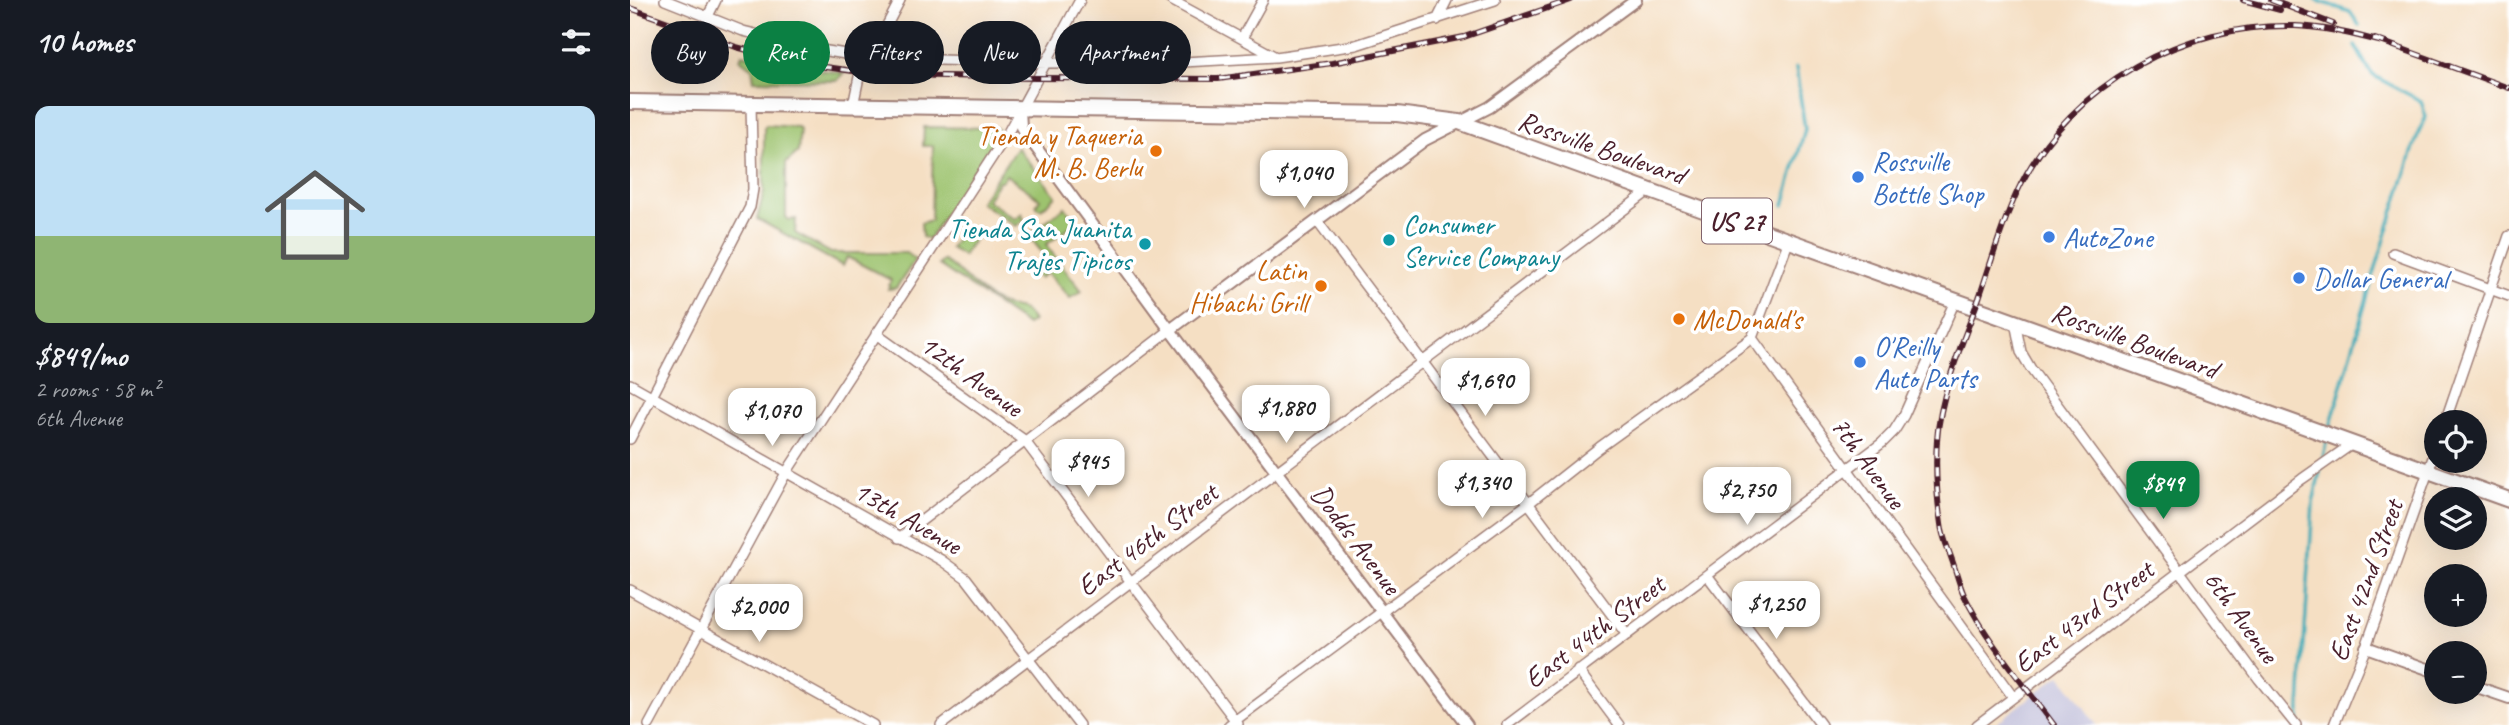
<!DOCTYPE html>
<html lang="en">
<head>
<meta charset="utf-8">
<style>
	:root { --surface:#171b24; --page:#20242c; --text:#f1f3f6; --muted:#9ea1a6; --line:#363941; --accent:#0b8043 }
	body { margin:0; font-family:Caveat,sans-serif; background:var(--page); color:var(--text); height:100vh; display:flex; flex-direction:column; font-size:26px; white-space:nowrap }
	* { box-sizing:border-box; margin:0 }
	p { font-size:23px; color:var(--muted) }
	.icon { flex:none; width:38px; height:38px; fill:none; stroke:currentColor; stroke-width:2; stroke-linecap:round; stroke-linejoin:round }
	.map { position:relative; flex:1; overflow:hidden }
	.drawer { display:flex; flex-direction:column; background:var(--surface); width:630px }
	.drawer>* { flex:none }
	.hud { position:absolute; left:21px; top:21px; width:665px; height:63px; display:flex; gap:14px }
	.tools { position:absolute; left:1794px; top:410px; display:grid; gap:14px }
	.tools a { display:grid; place-items:center; width:63px; height:63px; border-radius:50%; background:var(--surface); box-shadow:0 7px 28px #0002; font-size:35px }
	.price { position:absolute; translate:-50% -60px; padding:0 16px; border-radius:14px; background:#fff; color:#222; font-size:23px; line-height:46px; filter:drop-shadow(0 2px 4px #0008) }
	.price::after { content:''; position:absolute; left:50%; top:42px; width:21px; height:16px; margin-left:-10px; background:inherit; clip-path:polygon(0 0,100% 0,50% 100%) }
	.price.on { background:var(--accent); color:#fff }
	ul { padding:0; list-style:none }
	li { display:grid; align-content:center; gap:14px; height:371px; padding:0 35px }
	li+li { border-top:2px solid var(--line) }
	li span { display:grid; place-items:center; height:217px; border-radius:14px; color:#555 }
	li>.icon { margin-inline-start:auto }
	span .icon { width:126px; height:126px; fill:#fffc; stroke-width:1 }
	li b { font-size:30px }
	h2 { display:flex; justify-content:space-between; align-items:center; height:84px; padding:0 35px; font-size:30px }
	.chip { padding:0 24px; border-radius:32px; background:var(--surface); box-shadow:0 7px 28px #0002; font-size:24px; line-height:63px }
	.chip.on { background:var(--accent); color:#fff }
	main { display:flex; flex:1; min-height:0 }
	.map>svg:first-child { display:block }
</style>
</head>
<body>
<main>
<section class="drawer">
<h2>10 homes<svg class="icon" aria-label="filters" viewBox="0 0 24 24"><path d="M4 7h16M4 17h16"/><circle cx="9" cy="7" r="2"/><circle cx="15" cy="17" r="2"/></svg></h2>
<ul>
<li><span style="background:linear-gradient(#bfe0f5 60%,#8fb573 0)"><svg class="icon" aria-label="home" viewBox="0 0 24 24"><path d="M3 11l9-7 9 7M6 9v11h12V9"/></svg></span><div><b>$849/mo</b><p>2 rooms · 58 m²</p><p>6th Avenue</p></div></li>
</ul>
</section>
<div class="map">
<svg width="1879" height="725" viewBox="0 0 1879 725">
	<rect width="100%" height="100%" fill="#fff"/>
	<filter id="ink" filterUnits="userSpaceOnUse"><feTurbulence type="fractalNoise" baseFrequency=".0143" numOctaves="2"/><feDisplacementMap in="SourceGraphic" scale="14" xChannelSelector="R" yChannelSelector="G"/><feConvolveMatrix kernelMatrix="1 2 1 2 8 2 1 2 1" color-interpolation-filters="sRGB"/></filter>
	<filter id="wash" filterUnits="userSpaceOnUse"><feTurbulence type="fractalNoise" baseFrequency=".00686" numOctaves="4" result="noise"/><feDisplacementMap in="SourceGraphic" scale="28" xChannelSelector="R" yChannelSelector="G"/><feGaussianBlur stdDeviation="1.57" result="paint"/><feColorMatrix in="noise" values="0 0 0 0 0 0 0 0 0 0 0 0 0 0 0 0 0 1.4 0 .05"/><feComposite in="paint" operator="in"/></filter>
	<g filter="url(#wash)">
		<rect width="100%" height="100%" fill="#f5dfc3"/>
		<!-- industrial -->
		<path fill="#c3c1db" d="M1430,675l37,50h-103z"/>
		<!-- green -->
		<path fill="#9dc36e" stroke="#74714c" stroke-width="2" d="M112,54l54,13 48,6 -7,8 -83,-1 -2,-13 -12,-8z
			M136,125l32,2 2,2 -2,23 -12,11v54l3,3 7,-1 -1,14 36,20h76l8,7 -19,28 -8,1 3,-9 -44,-23 -4,9 -86,-47 7,-27v-64z
			M294,127l72,1 4,3 -71,108 -7,-2 -1,-14 10,-3 2,-74h-10z
			M387,147l39,49 -15,13 -3,-1 -2,-3 4,-6 -34,-24 -4,6h-3l-12,19 28,19 7,-6 2,7 -8,6 -36,-24z
			M435,207l11,15 -30,23 36,46 -12,7 -23,-25 -7,5 -3,-2 -1,-4 9,-16 -17,-21z
			M334,228l13,7 -14,21 -13,-8z
			M313,260c20,13 35,33 58,44 14,7 20,-2 32,17l-6,4 -88,-60z"/>
		<g fill="none" stroke-linecap="round" stroke-linejoin="round">
			<!-- stream -->
			<path stroke="#3aaab7" stroke-width="3.5" d="M1686,0l34,12 9,13
				M1154,205l21,-76 -9,-61
				M1699,431l43,-151 47,-149 7,-14 -5,-16 -47,-25c-9,-9 -12,-20 -19,-30
				M1669,723l14,-220 14,-64"/>
		</g>
	</g>
	<g filter="url(#ink)">
		<g fill="none" stroke-linecap="round" stroke-linejoin="round">
			<!-- minor casing -->
			<g stroke="#a07f77" stroke-width="12">
				<path id="minor" d="M35,0l78,31 72,18 55,9 177,5 136,-1 93,-5 80,-12 139,-45
					M541,0l103,56
					M77,18l9,-18
					M807,20l10,-20
					M612,38l21,-38
					M223,106l7,-34 10,-14 30,-58
					M687,221l310,414
					M1159,240l-37,98 261,359
					M1763,253l116,43
					M1385,322l6,30 10,17 228,310 37,46
					M246,334l148,106 214,284
					M0,384l311,176 25,18 113,147
					M1815,422l64,-186
					M0,439l120,-232 3,-18 -2,-84
					M269,538l271,-208
					M1077,575l114,150
					M0,590l243,135
					M948,670l41,55
					M19,725l137,-252 220,-337 74,-136
					M311,725l709,-535
					M599,725l300,-222 71,-56 152,-109
					M877,725l375,-282 12,-12 10,-16 51,-114
					M1347,725l325,-246 50,-35
					M1704,725l32,-78 70,-198"/>
			</g>
			<!-- tertiary casing -->
			<g stroke="#a07f77" stroke-width="14">
				<path id="tertiary" d="M390,109l1,18 149,203 297,395
					M540,330l255,-190 65,-33 146,-107
					M1736,647l70,25
					M1844,686l35,12"/>
			</g>
			<!-- trunk casing -->
			<g stroke="#a07f77" stroke-width="18">
				<path id="trunk" d="M0,102l767,12 62,8 1050,378"/>
			</g>
			<!-- minor -->
			<use href="#minor" stroke="#fff" stroke-width="9"/>
			<!-- tertiary -->
			<use href="#tertiary" stroke="#fff" stroke-width="10"/>
			<!-- trunk -->
			<use href="#trunk" stroke="#fff" stroke-width="14"/>
			<!-- rail casing -->
			<g stroke="#4a1f2b" stroke-width="6">
				<path id="rail" d="M1613,0l37,10
					M1641,0l62,24
					M0,8l106,39 61,16 63,9 38,3 138,3 182,1 114,-16 132,-26 107,-37
					M1745,39l134,49
					M1424,725c-31,-42 -67,-83 -90,-130 -5,-11 -8,-24 -12,-35 -4,-12 -10,-24 -11,-36 -4,-27 -6,-57 -4,-84 3,-46 26,-99 42,-142 13,-38 24,-78 42,-114 52,-101 163,-161 274,-158 31,1 59,9 88,16"/>
			</g>
			<!-- rail -->
			<use href="#rail" stroke="#fff" stroke-width="3.5" stroke-dasharray="10" stroke-linecap="butt"/>
		</g>
	</g>
	<!-- markers -->
	<g fill="#e8710a" stroke="#fff" stroke-width="2.5">
		<circle cx="526" cy="151" r="7"/>
		<circle cx="691" cy="286" r="7"/>
		<circle cx="1049" cy="319" r="7"/>
	</g>
	<g fill="#3f7fe0" stroke="#fff" stroke-width="2.5">
		<circle cx="1228" cy="177" r="7"/>
		<circle cx="1419" cy="237" r="7"/>
		<circle cx="1669" cy="278" r="7"/>
		<circle cx="1230" cy="362" r="7"/>
	</g>
	<g fill="#0f9aa8" stroke="#fff" stroke-width="2.5">
		<circle cx="759" cy="240" r="7"/>
		<circle cx="515" cy="244" r="7"/>
	</g>
	<g text-anchor="middle" stroke-width="7" stroke-linejoin="round" paint-order="stroke">
		<!-- shield labels -->
		<rect fill="#fff" stroke="#80626b" stroke-width="2" x="1072" y="198.5" width="70" height="45" rx="5"/>
		<g font-size="26" font-weight="bold" fill="#4a1f2b">
			<text x="1107" y="230">US 27</text>
		</g>
		<!-- food labels -->
		<g font-size="28" fill="#c56008" stroke="#fff" text-anchor="end">
			<text x="512" y="145">Tienda y Taqueria<tspan x="512" dy="32">M. B. Berlu</tspan></text>
			<text x="677" y="280">Latin<tspan x="677" dy="32">Hibachi Grill</tspan></text>
			<text x="1063" y="329" text-anchor="start">McDonald's</text>
		</g>
		<!-- street labels -->
		<g font-size="28" fill="#4a1f2b" stroke="#fff">
			<text transform="translate(972 147) rotate(19)" y="10">Rossville Boulevard</text>
			<text transform="translate(1505 340) rotate(20)" y="10">Rossville Boulevard</text>
			<text transform="translate(342 375) rotate(36)" y="10">12th Avenue</text>
			<text transform="translate(1239 462) rotate(54)" y="10">7th Avenue</text>
			<text transform="translate(278 517) rotate(30)" y="10">13th Avenue</text>
			<text transform="translate(517 539) rotate(-37)" y="10">East 46th Street</text>
			<text transform="translate(727 539) rotate(53)" y="10">Dodds Avenue</text>
			<text transform="translate(1735 580) rotate(-70)" y="10">East 42nd Street</text>
			<text transform="translate(1453 616) rotate(-37)" y="10">East 43rd Street</text>
			<text transform="translate(1612 616) rotate(54)" y="10">6th Avenue</text>
			<text transform="translate(964 631) rotate(-37)" y="10">East 44th Street</text>
		</g>
		<!-- shop labels -->
		<g font-size="28" fill="#366cbe" stroke="#fff" text-anchor="start">
			<text x="1242" y="171">Rossville<tspan x="1242" dy="32">Bottle Shop</tspan></text>
			<text x="1433" y="247">AutoZone</text>
			<text x="1683" y="288">Dollar General</text>
			<text x="1244" y="356">O'Reilly<tspan x="1244" dy="32">Auto Parts</tspan></text>
		</g>
		<!-- culture labels -->
		<g font-size="28" fill="#0d838f" stroke="#fff" text-anchor="start">
			<text x="773" y="234">Consumer<tspan x="773" dy="32">Service Company</tspan></text>
			<text x="501" y="238" text-anchor="end">Tienda San Juanita<tspan x="501" dy="32">Trajes Tipicos</tspan></text>
		</g>
	</g>
</svg>
<div class="tools">
<a><svg class="icon" aria-label="locate" viewBox="0 0 24 24"><circle cx="12" cy="12" r="6"/><path d="M12 2v4M12 18v4M2 12h4M18 12h4"/></svg></a>
<a><svg class="icon" aria-label="layers" viewBox="0 0 24 24"><path d="M12 4l9 5-9 5-9-5zM3 14l9 5 9-5"/></svg></a>
<a>+</a>
<a>−</a>
</div>
<b class="price" style="left:674px;top:210px">$1,040</b>
<b class="price" style="left:855px;top:418px">$1,690</b>
<b class="price" style="left:656px;top:445px">$1,880</b>
<b class="price" style="left:142px;top:448px">$1,070</b>
<b class="price" style="left:458px;top:499px">$945</b>
<b class="price" style="left:852px;top:520px">$1,340</b>
<b class="price on" style="left:1533px;top:521px">$849</b>
<b class="price" style="left:1117px;top:527px">$2,750</b>
<b class="price" style="left:1146px;top:641px">$1,250</b>
<b class="price" style="left:129px;top:644px">$2,000</b>
<div class="hud">
<a class="chip">Buy</a>
<a class="chip on">Rent</a>
<a class="chip">Filters</a>
<a class="chip">New</a>
<a class="chip">Apartment</a>
</div>
</div>
</main>
</body>
</html>
